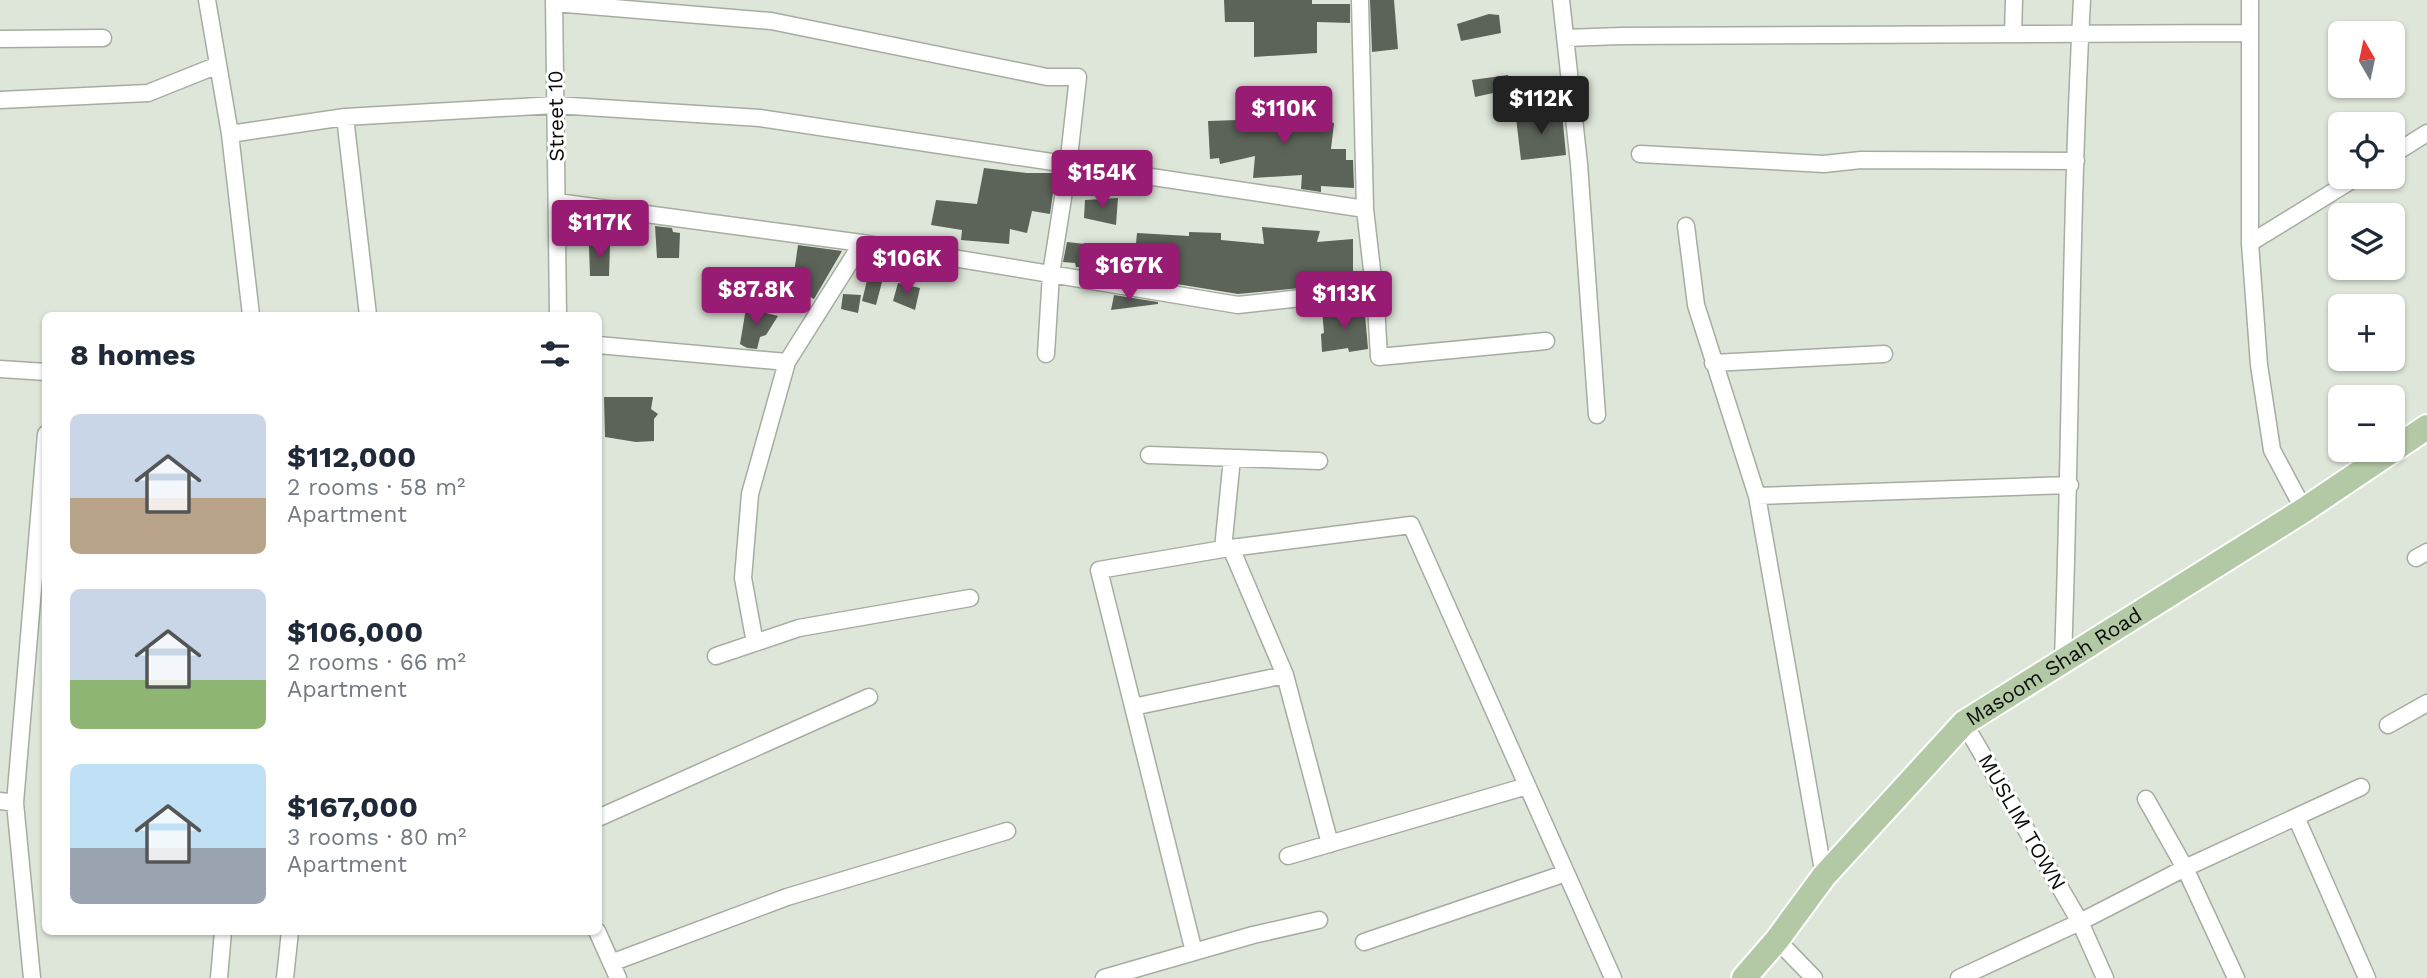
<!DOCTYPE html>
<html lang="en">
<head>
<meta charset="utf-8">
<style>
	:root { --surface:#fff; --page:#f6f6f7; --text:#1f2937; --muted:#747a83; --accent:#991c74 }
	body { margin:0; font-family:"Work Sans",sans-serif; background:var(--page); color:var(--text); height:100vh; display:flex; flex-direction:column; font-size:26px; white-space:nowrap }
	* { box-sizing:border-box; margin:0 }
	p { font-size:23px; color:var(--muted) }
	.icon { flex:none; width:38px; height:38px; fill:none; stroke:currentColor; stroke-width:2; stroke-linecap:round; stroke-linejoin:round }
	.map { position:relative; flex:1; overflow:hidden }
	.side { position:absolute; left:42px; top:312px; width:560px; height:623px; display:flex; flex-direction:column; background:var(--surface); border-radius:10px; box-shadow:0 2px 5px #0004 }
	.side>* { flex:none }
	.needle { width:46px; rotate:351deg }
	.controls { position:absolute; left:2328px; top:21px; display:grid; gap:14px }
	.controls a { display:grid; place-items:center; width:77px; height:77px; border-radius:10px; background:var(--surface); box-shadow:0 2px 5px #0004; font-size:35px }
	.price { position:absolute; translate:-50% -60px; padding:0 16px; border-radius:7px; background:var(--accent); color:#fff; font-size:23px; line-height:46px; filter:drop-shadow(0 2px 4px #0008) }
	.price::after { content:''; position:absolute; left:50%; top:42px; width:21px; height:16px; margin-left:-10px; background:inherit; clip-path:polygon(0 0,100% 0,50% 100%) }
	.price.on { background:#222; color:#fff }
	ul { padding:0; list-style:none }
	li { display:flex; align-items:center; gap:21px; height:175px; padding:0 28px }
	li span { display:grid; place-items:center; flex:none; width:196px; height:140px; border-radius:10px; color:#555 }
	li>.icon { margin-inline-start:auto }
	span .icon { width:84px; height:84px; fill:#fffc; stroke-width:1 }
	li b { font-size:30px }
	h2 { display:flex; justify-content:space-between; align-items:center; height:84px; padding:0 28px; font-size:30px }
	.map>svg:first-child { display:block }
</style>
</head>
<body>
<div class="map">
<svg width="2427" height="978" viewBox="0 0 2427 978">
	<rect width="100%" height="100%" fill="#dee6d9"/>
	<!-- building -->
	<path fill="#5c6358" d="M1224,0h88v4h38v19l-33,-1v31l-63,4v-35h-29z
		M1370,0h24l4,49 -26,3z
		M1489,14l10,1 2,18 -40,8 -4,-17z
		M1508,75l3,14 -36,8 -3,-17z
		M1310,99l4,13h2l4,8 14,3 -3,26h15v11h7l1,28 -33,-2v6l-20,-3 1,-14 -49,3 2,-22 -35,8 -1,-6 -9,1 -2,-38 30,-1 3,-2v-6l20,2 23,-3v-11z
		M1562,113l4,42 -45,5 -5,-42z
		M984,168l43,5h29l-6,41 -18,-3 -5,22 -17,-4 -1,15 -48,-4 1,-10 -31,-5 5,-25 41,4z
		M1118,198l-2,27 -32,-7 1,-18z
		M655,226l17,2 1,4 7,1 -1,25h-22z
		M1262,227l58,4 -3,11 36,-3v53l-53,-4 -62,6 -86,-14v-25l-17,-1 2,-21 52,3v-4l32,1v7l43,4z
		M1067,242l27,3 -1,22h-17l-1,-4 -12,-1z
		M610,245l-1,31h-19l-1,-30z
		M798,245l44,6 -28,48 -22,-12z
		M873,256l15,3 -12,46 -14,-4z
		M898,283l22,5 -5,22 -22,-9z
		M843,294l18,1 -3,18 -17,-4z
		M1114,295l44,7v2l-47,6z
		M746,308l32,8 -12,19 -6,2 -3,12 -10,-1 -7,-4z
		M1322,310l43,4 3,35 -19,3 -1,-4 -26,4 -1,-18 3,-1z
		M604,397h49l-2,12 7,5 -4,5v22l-18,1 -31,-5z"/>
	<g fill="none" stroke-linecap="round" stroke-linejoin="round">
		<!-- street casing -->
		<g stroke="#a5ada0" stroke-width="19">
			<path id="street" d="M207,0l23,134 21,181
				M554,0l4,315
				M1360,0l5,209
				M1561,0l18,164 18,251
				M2250,0v243l9,122 13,85 32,60
				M554,3l217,18 276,56h31l-10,89 -17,108 -5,80
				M2013,34l1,-34
				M1565,38l56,-2 629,-3
				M0,39l103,-1
				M0,100l148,-7 70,-28
				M230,134l115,-17
				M1640,154l184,10 37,-4 215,1
				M2392,155l35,-22
				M557,202l305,41
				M1686,226l10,79 61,191 67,380
				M2250,243l107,-66
				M368,315l-23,-198 210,-12 205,13 605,91 11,96
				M598,345l189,17
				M1713,363l171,-9
				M0,369l46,3
				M1149,455l170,6
				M1757,496l313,-11
				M1231,548l54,127 45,169
				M1223,549l9,-91
				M2416,558l11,-6
				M755,643l-12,-65 7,-84 37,-132 75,-119 376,62 63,-7 75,7 3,52 167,-16
				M716,656l83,-28 171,-30
				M2063,659c8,-219 7,-440 19,-659
				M1133,707l152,-32
				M1964,723l116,199 25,56
				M2388,725l39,-22
				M2146,799l39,69 51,110
				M0,801l15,2 31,-369
				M15,803l17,175
				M2296,817l71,161
				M598,818l271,-121
				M1288,856l239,-70
				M597,931l21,47
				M1777,940l37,38
				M1364,942l202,-69
				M1194,952l-95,-382 124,-21 188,-24 202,453
				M611,963l176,-66 220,-66
				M219,978l4,-47
				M285,978l5,-47
				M1104,978l149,-43 66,-15
				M1959,978l121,-56 105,-54 176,-81"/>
		</g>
		<!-- primary casing -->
		<g stroke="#fff" stroke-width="28">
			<g id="primary">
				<path id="s1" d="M1744,978l33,-38 47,-64 140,-153 340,-213 123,-83"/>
			</g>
		</g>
		<!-- street -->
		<use href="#street" stroke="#fff" stroke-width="16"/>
		<!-- primary -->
		<use href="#primary" stroke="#b3c8a5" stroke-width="24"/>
	</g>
	<g text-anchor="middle" stroke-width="6" stroke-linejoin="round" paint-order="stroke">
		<!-- street labels -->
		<g font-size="21" fill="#090c08" stroke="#fff">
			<text transform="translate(556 116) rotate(-91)" y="7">Street 10</text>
			<text dy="7" stroke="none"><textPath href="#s1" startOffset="443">Masoom Shah Road</textPath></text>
			<text transform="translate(2022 822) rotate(60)" y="7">MUSLIM TOWN</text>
		</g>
	</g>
</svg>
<div class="controls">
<a><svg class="needle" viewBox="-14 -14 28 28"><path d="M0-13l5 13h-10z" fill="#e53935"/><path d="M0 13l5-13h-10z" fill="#747a83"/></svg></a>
<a><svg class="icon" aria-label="locate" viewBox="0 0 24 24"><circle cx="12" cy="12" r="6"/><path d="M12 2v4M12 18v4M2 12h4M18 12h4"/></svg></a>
<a><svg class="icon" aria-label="layers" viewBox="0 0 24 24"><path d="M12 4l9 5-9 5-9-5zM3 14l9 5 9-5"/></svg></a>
<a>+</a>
<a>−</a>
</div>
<b class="price on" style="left:1541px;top:136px">$112K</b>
<b class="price" style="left:1284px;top:146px">$110K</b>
<b class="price" style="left:1102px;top:210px">$154K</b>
<b class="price" style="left:600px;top:260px">$117K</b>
<b class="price" style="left:907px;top:296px">$106K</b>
<b class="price" style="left:1129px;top:303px">$167K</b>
<b class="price" style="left:756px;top:327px">$87.8K</b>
<b class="price" style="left:1344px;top:331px">$113K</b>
<section class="side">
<h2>8 homes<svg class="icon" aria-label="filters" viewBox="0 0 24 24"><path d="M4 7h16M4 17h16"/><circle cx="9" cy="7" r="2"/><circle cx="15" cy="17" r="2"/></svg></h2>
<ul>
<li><span style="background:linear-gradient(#c9d6e8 60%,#b9a48a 0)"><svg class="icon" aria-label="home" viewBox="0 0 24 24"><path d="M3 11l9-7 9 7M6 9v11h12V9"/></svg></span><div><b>$112,000</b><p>2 rooms · 58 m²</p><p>Apartment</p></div></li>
<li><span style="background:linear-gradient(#c9d6e8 65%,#8fb573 0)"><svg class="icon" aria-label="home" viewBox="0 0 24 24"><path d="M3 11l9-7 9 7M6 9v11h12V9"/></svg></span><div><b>$106,000</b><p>2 rooms · 66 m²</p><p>Apartment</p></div></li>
<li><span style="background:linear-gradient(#bfe0f5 60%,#9aa5b1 0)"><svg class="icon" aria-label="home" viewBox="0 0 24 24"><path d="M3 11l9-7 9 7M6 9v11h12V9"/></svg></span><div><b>$167,000</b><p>3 rooms · 80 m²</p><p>Apartment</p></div></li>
</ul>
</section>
</div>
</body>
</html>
